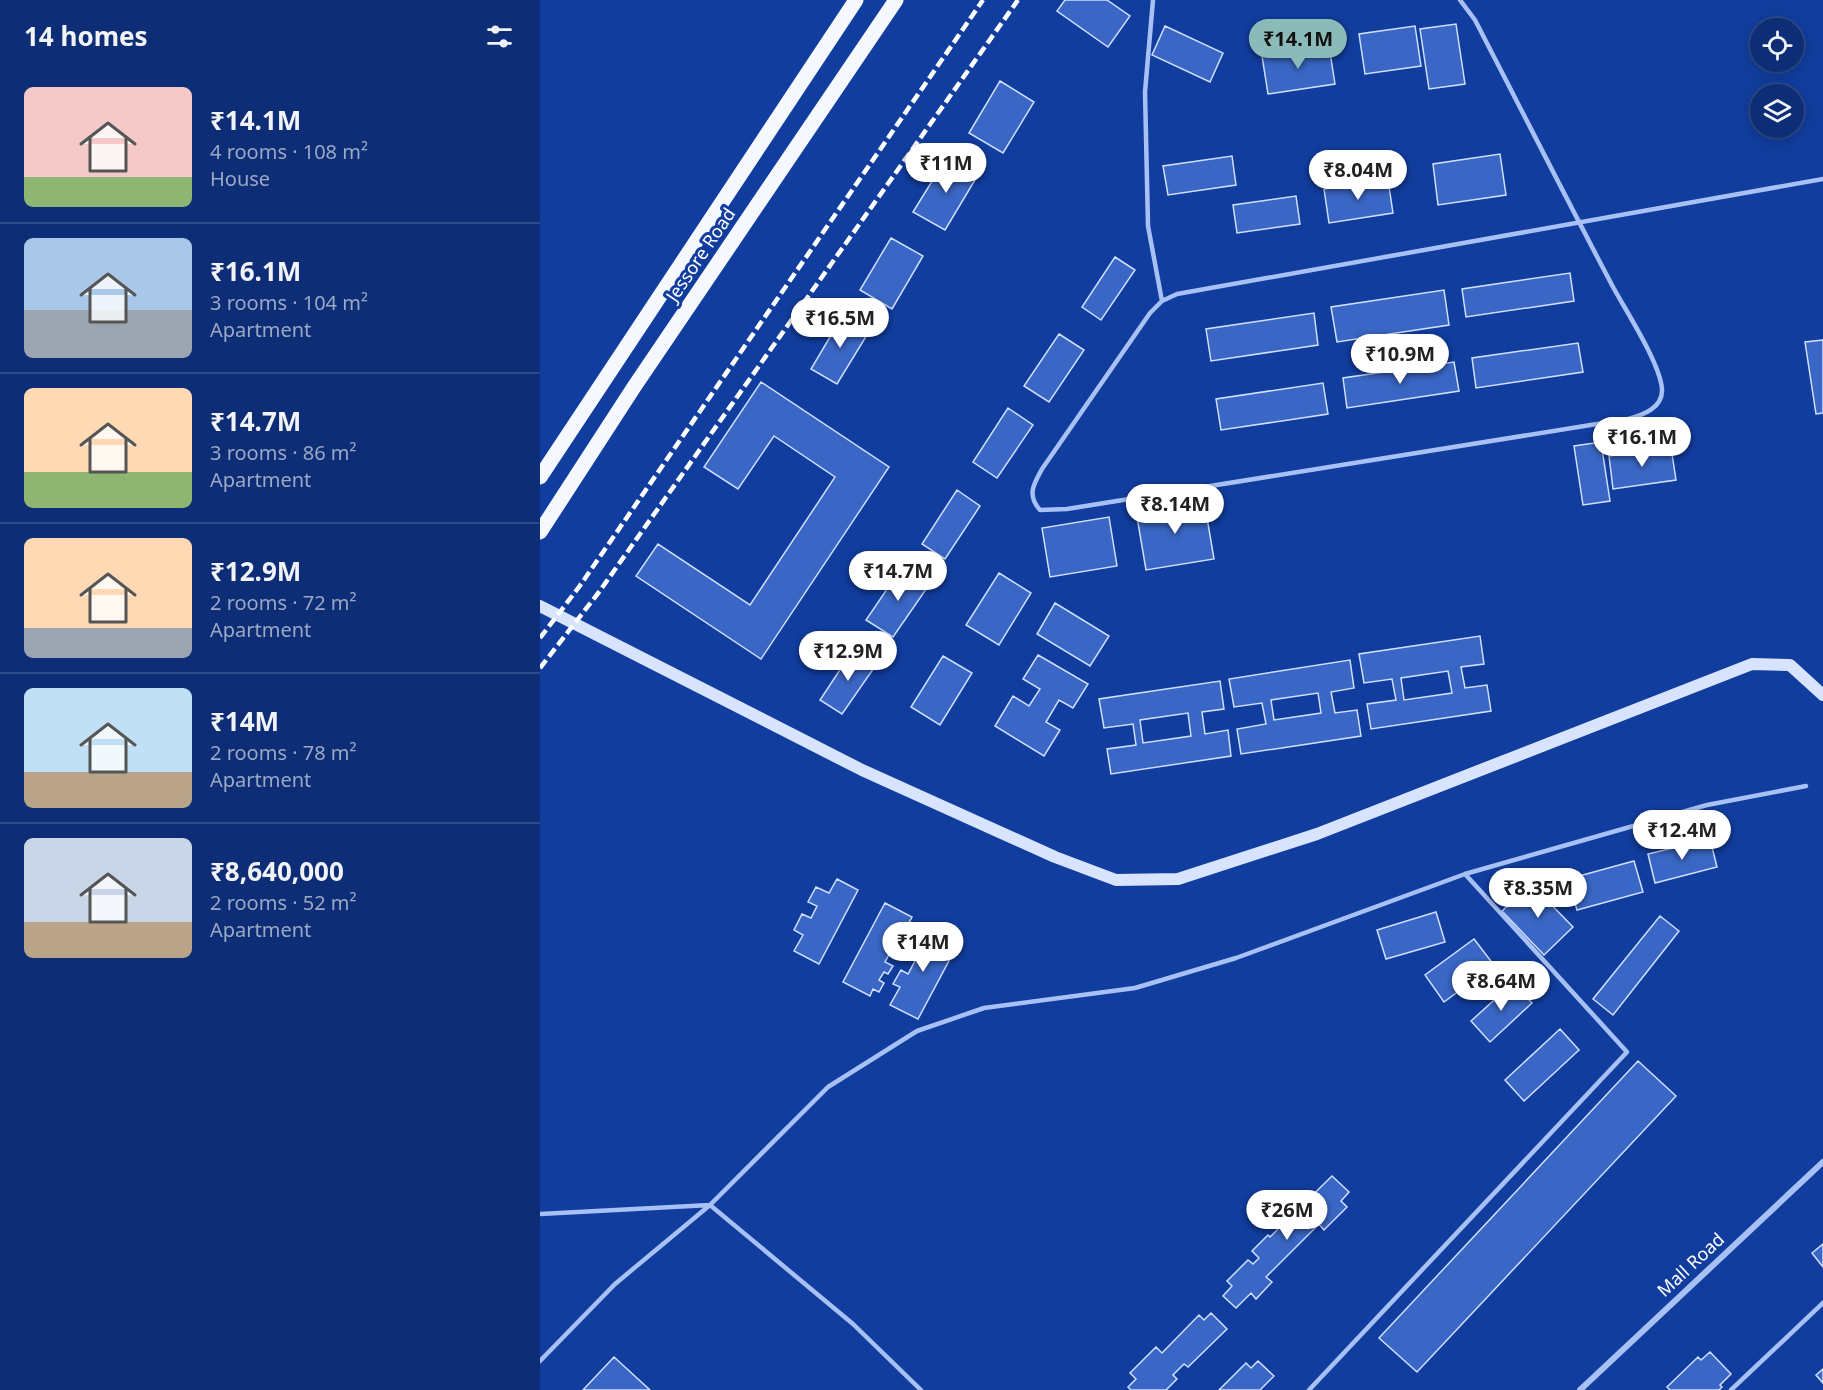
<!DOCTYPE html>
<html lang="en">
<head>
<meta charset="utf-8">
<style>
	:root { --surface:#0d2e76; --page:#16367b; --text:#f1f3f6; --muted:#9aa8c5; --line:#2d4a88; --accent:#8bbbb9 }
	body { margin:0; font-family:"Noto Sans",sans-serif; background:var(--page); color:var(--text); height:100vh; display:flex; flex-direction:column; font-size:22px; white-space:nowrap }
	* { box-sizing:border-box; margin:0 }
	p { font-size:20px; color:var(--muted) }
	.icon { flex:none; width:33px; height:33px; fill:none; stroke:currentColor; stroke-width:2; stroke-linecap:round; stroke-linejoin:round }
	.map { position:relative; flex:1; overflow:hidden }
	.panel { display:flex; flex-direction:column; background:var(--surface); width:540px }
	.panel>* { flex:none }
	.fabs { position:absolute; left:1210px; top:18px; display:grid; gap:12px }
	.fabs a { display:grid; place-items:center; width:54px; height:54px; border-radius:50%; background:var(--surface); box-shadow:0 3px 15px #0003,0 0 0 2px var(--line); font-size:30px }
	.price { position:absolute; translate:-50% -51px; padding:0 14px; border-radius:21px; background:#fff; color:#222; font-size:20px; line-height:39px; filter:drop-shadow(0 2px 3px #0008) }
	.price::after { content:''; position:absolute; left:50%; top:36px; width:18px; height:14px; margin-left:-9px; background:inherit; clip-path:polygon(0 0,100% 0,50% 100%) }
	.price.selected { background:var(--accent); color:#111 }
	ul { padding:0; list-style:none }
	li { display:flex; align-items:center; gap:18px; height:150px; padding:0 24px }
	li+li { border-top:2px solid var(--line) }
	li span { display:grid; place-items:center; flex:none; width:168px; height:120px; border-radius:9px; color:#555 }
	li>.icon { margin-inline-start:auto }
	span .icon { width:72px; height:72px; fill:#fffc; stroke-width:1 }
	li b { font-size:26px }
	h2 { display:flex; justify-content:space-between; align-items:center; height:72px; padding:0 24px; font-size:26px }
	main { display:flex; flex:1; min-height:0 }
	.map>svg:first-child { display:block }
</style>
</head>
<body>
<main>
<section class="panel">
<h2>14 homes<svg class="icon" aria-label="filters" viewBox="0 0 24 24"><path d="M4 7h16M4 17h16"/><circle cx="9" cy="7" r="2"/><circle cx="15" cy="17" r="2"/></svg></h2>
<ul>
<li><span style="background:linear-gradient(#f6c9c9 75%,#8fb573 0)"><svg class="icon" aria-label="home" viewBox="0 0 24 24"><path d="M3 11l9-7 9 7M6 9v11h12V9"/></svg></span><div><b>₹14.1M</b><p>4 rooms · 108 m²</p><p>House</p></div></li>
<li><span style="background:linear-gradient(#a9c7e8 60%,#9aa5b1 0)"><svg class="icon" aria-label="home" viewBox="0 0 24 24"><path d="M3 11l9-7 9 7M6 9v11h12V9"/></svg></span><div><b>₹16.1M</b><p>3 rooms · 104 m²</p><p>Apartment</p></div></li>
<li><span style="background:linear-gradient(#ffd9b3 70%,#8fb573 0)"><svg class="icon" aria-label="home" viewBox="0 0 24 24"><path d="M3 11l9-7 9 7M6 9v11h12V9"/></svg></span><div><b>₹14.7M</b><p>3 rooms · 86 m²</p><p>Apartment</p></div></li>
<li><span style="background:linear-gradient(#ffd9b3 75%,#9aa5b1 0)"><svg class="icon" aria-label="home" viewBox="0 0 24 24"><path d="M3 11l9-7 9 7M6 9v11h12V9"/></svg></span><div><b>₹12.9M</b><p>2 rooms · 72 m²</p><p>Apartment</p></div></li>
<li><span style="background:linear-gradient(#bfe0f5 70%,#b9a48a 0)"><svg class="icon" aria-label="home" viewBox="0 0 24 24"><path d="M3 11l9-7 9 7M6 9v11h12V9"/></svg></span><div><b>₹14M</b><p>2 rooms · 78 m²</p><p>Apartment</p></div></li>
<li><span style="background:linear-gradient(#c9d6e8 70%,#b9a48a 0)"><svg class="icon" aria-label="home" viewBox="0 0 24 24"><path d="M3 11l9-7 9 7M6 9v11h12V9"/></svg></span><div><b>₹8,640,000</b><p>2 rooms · 52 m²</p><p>Apartment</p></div></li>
</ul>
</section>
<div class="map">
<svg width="1283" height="1390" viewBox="0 0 1283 1390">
	<rect width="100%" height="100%" fill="#113d9e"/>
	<!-- building -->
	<path fill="#3a67c5" stroke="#d0dffe" stroke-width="1.5" fill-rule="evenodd" d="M525,0h42l23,16 -22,31 -51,-36z
		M916,24l9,60 -36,5 -9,-60z
		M625,26l58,27 -13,29 -58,-27z
		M875,26l6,40 -56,8 -6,-40z
		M789,46l6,38 -67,10 -6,-38z
		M460,81l34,21 -31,51 -34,-20z
		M960,154l6,41 -68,10 -5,-41z
		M692,156l4,29 -68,10 -5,-29z
		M407,157l31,18 -33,55 -32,-18z
		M848,180l5,33 -64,10 -5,-34z
		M756,196l4,28 -63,9 -4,-28z
		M351,238l32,18 -31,53 -32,-19z
		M575,257l20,13 -34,50 -19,-13z
		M1030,273l4,28 -108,16 -4,-28z
		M904,290l5,35 -112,17 -6,-35z
		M774,313l4,32 -107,16 -5,-32z
		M303,315l27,15 -33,54 -26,-15z
		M519,334l25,16 -35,52 -25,-16z
		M1283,340v73l-7,1 -11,-72z
		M1038,343l5,29 -107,16 -4,-30z
		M914,362l5,29 -112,17 -4,-30z
		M221,382l128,85 -128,192 -125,-83 22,-32 92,61 85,-128 -61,-41 -36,53 -34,-22z
		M783,383l5,31 -107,16 -5,-31z
		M468,408l25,17 -36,53 -24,-16z
		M1061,442l9,59 -27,4 -9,-59z
		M1131,447l5,33 -63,9 -4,-33z
		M417,490l23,16 -35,53 -23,-15z
		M664,500l10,59 -68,11 -10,-59z
		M569,517l8,49 -67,11 -8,-49z
		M362,567l27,18 -36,52 -27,-17z
		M459,573l32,20 -32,52 -33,-20z
		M515,603l54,33 -19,30 -53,-32z
		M940,636l4,28 -23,3 4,21 22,-3 4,26 -120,18 -4,-25 29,-4 -4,-21 -28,4 -5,-29zM908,671l4,22 -48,7 -3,-22z
		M313,650l23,15 -34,49 -22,-14z
		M498,655l50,29 -15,24 -14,-8 -13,22 14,8 -16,26 -49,-30 18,-30 16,10 11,-17 -17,-10z
		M403,656l29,17 -32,52 -29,-18z
		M810,660l4,28 -23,4 4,21 22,-3 4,26 -120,18 -4,-25 29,-5 -4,-21 -28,4 -5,-28zM778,693l3,20 -47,7 -3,-20z
		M680,681l4,28 -22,3 3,22 23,-4 3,26 -120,18 -4,-25 29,-4 -3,-21 -29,4 -5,-29zM648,713l3,23 -48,7 -3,-23z
		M1170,839l7,28 -62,16 -7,-29z
		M1094,861l9,31 -66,18 -9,-31z
		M297,879l21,11 -39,74 -25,-13 9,-16 -9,-5 8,-16 9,4 6,-12 -9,-4 8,-15 13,6z
		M991,884l42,43 -29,28 -42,-44z
		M345,903l27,14 -12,22 5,3 -6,11 -7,-4 -7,13 8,4 -5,8 -4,-2 -5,8 5,3 -5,9 -6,-3 -3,7 -27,-14z
		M896,912l9,30 -59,17 -9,-29z
		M1120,916l19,15 -66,84 -20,-16z
		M394,928l25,14 -41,77 -28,-14 10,-18 -7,-3 8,-14 7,4 8,-15 -8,-4 7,-12 9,5z
		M934,939l20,26 -50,37 -19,-27z
		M973,983l19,20 -42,39 -19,-21z
		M1020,1029l19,21 -55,51 -19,-21z
		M1098,1061l38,35 -259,276 -38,-34z
		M792,1176l17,16 -8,9 6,6 -23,23 -5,-6 -53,53 6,5 -16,17 -5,-6 -15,15 -13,-12 9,-10 -5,-5 21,-21 5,4 6,-6 -7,-7 16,-16 2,2z
		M1283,1244v23l-11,-14z
		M671,1313l16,16 -39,38 -4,-3 -11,11 4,4 -11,11h-35l-3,-3 8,-8 -6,-6 26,-26 6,6 37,-38 5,5z
		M1170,1352l21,22 -11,11 2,2 -3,3h-49l-3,-3 31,-30 3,3z
		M74,1357l36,33h-67z
		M718,1361l16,15 -14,14h-41l27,-27 5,5z
		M1283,1369v14l-7,-8z"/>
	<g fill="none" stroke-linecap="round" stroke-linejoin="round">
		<!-- lane -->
		<path stroke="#a8c1f5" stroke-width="4.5" d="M613,0l-8,92 3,134 14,75
			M920,0l15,20c46,89 91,178 138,267 13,24 47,76 49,102 1,19 -19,26 -34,30l-561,90 -27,1c-13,-15 -7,-25 2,-41l108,-156 12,-12 15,-7 646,-115
			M0,1214l170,-9 143,119 68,66
			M0,1361l75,-77 95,-79 118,-118 89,-56 67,-23 151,-20 101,-30 229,-84 242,-69 99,-19
			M769,1390l318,-338 -162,-178
			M1191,1390l92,-87"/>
		<!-- street -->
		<path stroke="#a8c1f5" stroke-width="6" d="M1040,1390l243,-228"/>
		<!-- secondary -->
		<path stroke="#d8e3fd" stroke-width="12" d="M0,606l322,164 193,87 61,23 62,-1 139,-45 435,-170 38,1 33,30"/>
		<!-- primary -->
		<path stroke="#f5f8ff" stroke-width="15" d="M0,477l316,-477
			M0,532l94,-145 262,-387"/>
		<!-- rail -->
		<path stroke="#fff" stroke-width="4.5" stroke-dasharray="10 4.5" stroke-linecap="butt" d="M0,638l39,-51 404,-587
			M0,668l59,-76 419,-592"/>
	</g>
	<g text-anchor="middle" stroke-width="6" stroke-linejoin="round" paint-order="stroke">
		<!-- street labels -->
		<g font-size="18" fill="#fff" stroke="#113d9e">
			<text transform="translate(161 255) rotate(-56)" y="6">Jessore Road</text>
			<text transform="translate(1151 1265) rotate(-43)" y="6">Mall Road</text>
		</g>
	</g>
</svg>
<div class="fabs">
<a><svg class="icon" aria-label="locate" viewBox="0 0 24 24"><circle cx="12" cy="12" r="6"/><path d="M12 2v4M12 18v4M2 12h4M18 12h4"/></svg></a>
<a><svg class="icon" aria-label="layers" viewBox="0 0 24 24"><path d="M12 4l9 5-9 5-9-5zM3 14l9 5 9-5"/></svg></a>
</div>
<b class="price selected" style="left:758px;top:70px">₹14.1M</b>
<b class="price" style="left:406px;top:194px">₹11M</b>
<b class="price" style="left:818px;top:201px">₹8.04M</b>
<b class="price" style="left:300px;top:349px">₹16.5M</b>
<b class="price" style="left:860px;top:385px">₹10.9M</b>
<b class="price" style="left:1102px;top:468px">₹16.1M</b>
<b class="price" style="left:635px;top:535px">₹8.14M</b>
<b class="price" style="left:358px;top:602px">₹14.7M</b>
<b class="price" style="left:308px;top:682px">₹12.9M</b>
<b class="price" style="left:1142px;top:861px">₹12.4M</b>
<b class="price" style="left:998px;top:919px">₹8.35M</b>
<b class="price" style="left:383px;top:973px">₹14M</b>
<b class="price" style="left:961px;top:1012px">₹8.64M</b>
<b class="price" style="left:747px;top:1241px">₹26M</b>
</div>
</main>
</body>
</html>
